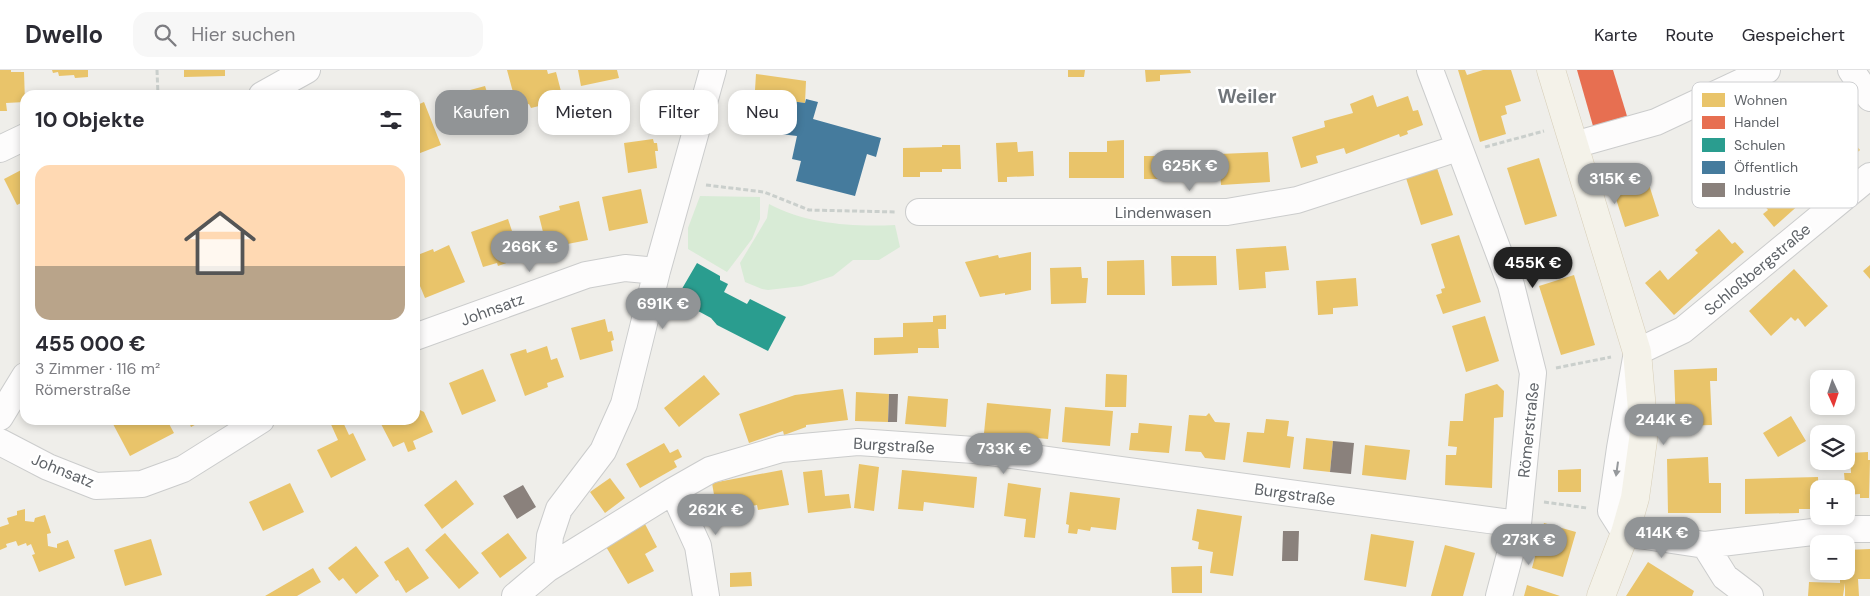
<!DOCTYPE html>
<html lang="de">
<head>
<meta charset="utf-8">
<style>
	:root { --surface:#fff; --page:#f7f7f7; --text:#2b2b33; --muted:#7c7c81; --line:#e1e1e2; --accent:#919496 }
	body { margin:0; font-family:"DM Sans",sans-serif; background:var(--page); color:var(--text); height:100vh; display:flex; flex-direction:column; font-size:19px; white-space:nowrap }
	* { box-sizing:border-box; margin:0 }
	p { font-size:16px; color:var(--muted) }
	.icon { flex:none; width:28px; height:28px; fill:none; stroke:currentColor; stroke-width:2; stroke-linecap:round; stroke-linejoin:round }
	.map { position:relative; flex:1; overflow:hidden }
	.sheet { position:absolute; left:20px; top:20px; width:400px; height:335px; display:flex; flex-direction:column; background:var(--surface); border-radius:15px; box-shadow:0 2px 8px #0003 }
	.sheet>* { flex:none }
	.top-card { position:absolute; left:435px; top:20px; width:475px; height:45px; display:flex; gap:10px }
	.needle { width:32px; rotate:177deg }
	.fabs { position:absolute; left:1810px; top:300px; display:grid; gap:10px }
	.fabs a { display:grid; place-items:center; width:45px; height:45px; border-radius:10px; background:var(--surface); box-shadow:0 2px 8px #0003; font-size:25px }
	.price { position:absolute; translate:-50% -42px; padding:0 11px; border-radius:18px; background:var(--accent); color:#fff; font-size:16px; line-height:32px; filter:drop-shadow(0 1px 2px #0008) }
	.price::after { content:''; position:absolute; left:50%; top:30px; width:15px; height:11px; margin-left:-8px; background:inherit; clip-path:polygon(0 0,100% 0,50% 100%) }
	.price.current { background:#222; color:#fff }
	ul { padding:0; list-style:none }
	li { display:grid; align-content:center; gap:10px; height:265px; padding:0 15px }
	li+li { border-top:1px solid var(--line) }
	li span { display:grid; place-items:center; height:155px; border-radius:15px; color:#555 }
	li>.icon { margin-inline-start:auto }
	span .icon { width:90px; height:90px; fill:#fffc; stroke-width:1 }
	li b { font-size:21px }
	h2 { display:flex; justify-content:space-between; align-items:center; height:60px; padding:0 15px; font-size:21px }
	.chip { padding:0 18px; border-radius:15px; background:var(--surface); box-shadow:0 2px 8px #0003; font-size:18px; line-height:45px }
	.chip.current { background:var(--accent); color:#fff }
	header { display:flex; align-items:center; gap:30px; box-sizing:border-box; height:70px; padding:0 25px; background:var(--surface); border-bottom:1px solid var(--line) }
	header strong { font-size:24px }
	nav { display:flex; gap:28px; margin-inline-start:auto; font-size:18px }
	.search { width:350px; height:45px; background:var(--page); display:flex; align-items:center; gap:12px; box-sizing:border-box; padding:0 18px; border-radius:15px; color:var(--muted); font-size:19px }
	.map>svg:first-child { display:block }
</style>
</head>
<body>
<header>
<strong>Dwello</strong>
<div class="search"><svg class="icon" aria-label="search" viewBox="0 0 24 24"><circle cx="10" cy="10" r="6"/><path d="M15 15l6 6"/></svg>Hier suchen</div>
<nav><a>Karte</a><a>Route</a><a>Gespeichert</a></nav>
</header>
<div class="map">
<svg width="1870" height="526" viewBox="0 0 1870 526">
	<rect width="100%" height="100%" fill="#efeeea"/>
	<!-- green -->
	<path fill="#d8ebd6" d="M700,126l60,1v22l-8,20 -25,33 -39,-23v-21z
		M769,134c38,20 83,23 126,21l5,22 -21,13h-26l-20,16 -31,10 -34,4 -6,-1 -17,-7 -5,-19 27,-45z"/>
	<!-- homes -->
	<path fill="#e9c46a" d="M0,0h11v2h13l1,30 -19,1 1,8h-7z
		M52,0h36v7l-13,1 -1,-3 -15,1 -1,-4 -5,1z
		M184,0h41v6l-41,1z
		M507,0h40l1,4 8,-2 6,23 -16,4 1,5 -16,4 -2,-4 -12,3z
		M578,0h39l2,8 -38,8z
		M1068,0h17l-1,7h-16z
		M1145,0h45l1,3 -31,2v6l-14,1z
		M1458,0h7l2,5 16,-5h28l10,31 -16,5 2,8 -6,2 5,18 -26,8z
		M756,4l50,7 -1,22 -48,-6v-7h-2z
		M485,16l5,15 3,-1 4,10 -4,1 3,9 -40,13 -12,-36z
		M1373,25l4,12 31,-11 5,15 5,-1 5,15 -16,6 1,3 -8,3 -1,-3 -53,20 -2,-6 -28,8 2,7 -17,5 -9,-31 33,-10 -1,-6 29,-8 -3,-9z
		M424,32l17,43 -26,10v-49z
		M1842,59l18,21 -26,23 -18,-21z
		M653,69l1,4h3l1,8h-3l2,17 -29,5 -4,-30z
		M1124,70v38h-55v-26h38v-11z
		M1017,72l1,10 15,-1 1,25 -27,1v5h-9l-2,-39z
		M942,75h18l1,24h-19v3h-22v5h-17v-29l39,-1z
		M1191,82v27h-47v-23h13l1,-3z
		M1268,82l2,30 -49,3 -2,-31z
		M1539,88l18,58 -32,9 -18,-57z
		M1643,96l16,50 -34,11 -16,-50z
		M25,98v33l-8,4 -13,-26z
		M1437,98l16,47 -32,10 -15,-47z
		M1784,113l18,19 -28,25 -11,-13 5,-4 -6,-7z
		M641,119l7,34 -39,8 -7,-34z
		M579,131l9,39 -41,8 -8,-32 21,-6 -1,-4z
		M508,149l13,39 -23,8 -1,-3 -14,4 -12,-35z
		M1719,159l13,15 3,-2 9,10 -70,63 -29,-32 15,-13 8,10 30,-27 -3,-3z
		M1459,165l22,67 -38,12 -7,-19 6,-2 -1,-4 4,-1 -14,-44z
		M449,175l16,37 -40,16 -10,-24v-18l18,-7 1,3z
		M1286,176l3,24 -24,2 1,16 -27,2 -3,-41z
		M1031,182v38l-26,5v-2l-25,4 -15,-35 33,-7 1,3z
		M1171,186h45l1,29 -45,1z
		M1144,190l1,35h-38v-34z
		M1870,195v14l-7,-8z
		M1081,197l1,11h6l-2,25 -35,1 -1,-36z
		M1794,199l34,37 -23,21 -7,-9 -3,3 -4,-4 -20,19 -22,-25z
		M1574,205l21,70 -34,10 -22,-69z
		M1356,208l2,28 -25,2v6l-15,1 -2,-34z
		M946,245v14h-8l1,19h-21v5l-44,2v-17l29,-1v-14l30,-1v-6z
		M1485,246l14,45 -33,11 -14,-46z
		M605,249l3,13 4,-1 2,9 -3,1 2,10 -33,9 -9,-32z
		M547,276l4,14 6,-2 7,19 -17,6 1,4 -23,9 -15,-42 16,-5 1,4z
		M1717,298v13h-7l2,44 -36,1 -2,-56z
		M483,299l13,32 -34,14 -13,-32z
		M1106,304l21,1 -1,32h-21z
		M704,305l16,19 -41,33 -15,-19z
		M1497,314l7,7 -1,26 -9,1 -2,70 -47,-3 1,-30h10l1,-8 -9,-1 2,-25h13l2,-27z
		M843,319l5,31 -42,5v2l-22,8 -1,-4 -34,12 -10,-29 56,-19z
		M856,322l33,2 -1,28 -33,-1z
		M908,326l40,3 -2,28 -41,-3z
		M987,333l64,6 -3,30 -64,-6z
		M1065,337l48,4 -3,35 -48,-4z
		M416,338l8,4 9,20 -20,9 3,8 -8,3 -4,-10 -11,5 -12,-23 8,-4h26z
		M1209,343l6,9 15,1 -5,37 -20,-2 -4,-6 -16,-1 4,-36 17,1z
		M1791,346l15,25 -28,16 -15,-24z
		M1266,349l23,2 -2,15 7,1 -4,31 -47,-6 4,-30 17,1z
		M118,350h49l7,13 -44,23 -17,-32z
		M188,350h16l-13,7z
		M329,350h13l7,15 4,-2 13,27 -35,18 -14,-28 21,-10z
		M1139,353l33,3 -3,27 -40,-3 2,-17h7z
		M1306,368l27,3 -3,31 -27,-3z
		M664,373l6,10 8,-4 4,8 -8,4 3,6 -37,21 -14,-24z
		M1365,375l45,5 -4,30 -44,-5z
		M1868,382v8h2l-1,38h-9v-4l-14,1 -2,-22h7l-1,-20z
		M1708,387l1,26h12v30h-53l-1,-54z
		M859,394l20,3 -5,44 -20,-3z
		M1581,399v23h-23v-22z
		M782,400l7,35 -31,5 -1,-5 -40,7 -5,-29z
		M822,400l3,26 24,-2 2,14 -43,5 -5,-41z
		M902,400l75,7 -3,31 -50,-6 -1,9 -25,-2z
		M1818,407l1,32h-20v4l-54,1v-35z
		M610,408l15,20 -20,15 -15,-21z
		M456,410l18,24 -32,25 -18,-24z
		M290,413l14,29 -41,19 -14,-29z
		M1008,413l33,5 -6,50 -11,-1 2,-18 -22,-3z
		M1070,422l50,6 -4,32 -25,-3 -1,4 -12,-2 -1,5 -9,-1 1,-8 -3,-1z
		M25,439v12l9,1 1,-4 10,-3 6,18 -4,1 1,12 9,2v-4l11,-4 7,18 -36,14 -7,-17 3,-1 -4,-10 -4,2 -1,-3 -8,3 -2,-5 -10,3 1,3 -7,3v-23l9,-3 -2,-6 10,-3v-4z
		M1197,439l45,7 -9,60 -23,-3 3,-21 -15,-3 1,-7 -7,-2z
		M1544,453l32,9 -13,45 -31,-9z
		M645,454l12,23 -12,7 9,17 -26,13 -23,-39z
		M445,463l34,40 -20,16 -34,-39z
		M508,463l19,25 -27,20 -19,-25z
		M1371,464l43,7 -8,46 -42,-7z
		M151,469l11,36 -37,11 -11,-36z
		M1445,475l30,8 -12,43h-32z
		M356,476l23,30 -23,18 -13,-16 -4,3 -11,-13z
		M408,477l21,31 -23,15 -8,-13 -2,1 -12,-19z
		M1870,479v30h-12l1,17h-14v-13l-2,13h-35l1,-14 31,1v-12h6v-21z
		M1648,492l46,29 -2,5h-66z
		M1202,496v27h-30l-1,-26z
		M313,498l8,14 -24,14h-32z
		M751,502l1,14 -22,1v-14z
		M1527,515l33,11h-36z"/>
	<!-- shops -->
	<path fill="#e76f51" d="M1577,0h36l14,46 -34,10z"/>
	<!-- schools -->
	<path fill="#2a9d8f" d="M697,193l23,13v4l8,4 -4,8 23,12 3,-5 36,18 -18,34 -51,-26 -6,-7 -35,-19z"/>
	<!-- public -->
	<path fill="#457b9d" d="M754,26l51,7 1,-4 12,3 -5,17 68,19 -5,19 -9,-3 -12,42 -59,-15 5,-20 -9,-2 5,-23 -48,-6z"/>
	<!-- industry -->
	<path fill="#8a817c" d="M889,324h9l-1,28h-9z
		M1333,371l21,2 -3,31 -21,-2z
		M523,415l13,22 -19,12 -14,-23z
		M1283,461h16l-1,30h-16z"/>
	<g fill="none" stroke-linecap="round" stroke-linejoin="round">
		<!-- minor casing -->
		<g stroke="#cbcccc" stroke-width="28">
			<path id="minor" d="M1430,0l81,215 22,88 -15,151 -19,72
				M1851,0l19,28
				M262,25l45,-25
				M1574,75l82,-23 111,-52
				M0,79l25,-12
				M1870,106l-187,154 -46,22 -17,96 -9,63 14,22 80,12 133,-16h32
				M919,142h308l70,-12 161,-52
				M415,267l171,-62 39,-7 32,3
				M0,347l25,-41
				M0,372l48,25 48,19 46,-2 41,-15 78,-49
				M673,421l25,55 8,50
				M1705,475l20,32 25,19
				M547,499l3,-33 9,-27 44,-58 21,-47 33,-133 56,-201
				M515,526l32,-27 126,-78 37,-21 71,-21 77,-7 116,8 544,74"/>
		</g>
		<!-- major casing -->
		<g stroke="#d7ceb8" stroke-width="29">
			<path id="major" d="M1551,0l86,282 7,81 -9,65 -10,35 -24,63"/>
		</g>
		<!-- path -->
		<path stroke="#cacfcc" stroke-width="3" stroke-dasharray="5 2.5" stroke-linecap="butt" d="M157,0l1,25
			M1485,77l59,-16
			M706,115l58,7 45,18 87,2
			M1556,298l55,-11
			M1544,432l43,6"/>
		<!-- minor -->
		<use href="#minor" stroke="#fdfcfc" stroke-width="26"/>
		<!-- major -->
		<use href="#major" stroke="#f4f2e9" stroke-width="28"/>
	</g>
	<!-- one-way arrows -->
	<defs><path id="oneway-solid" d="M-6-.8H1V-3.2L6.5 0L1 3.2V.8H-6Z" transform="scale(1.25)"/></defs>
	<use fill="#96999c" href="#oneway-solid" transform="translate(1617 399) rotate(98)"/>
	<g text-anchor="middle" stroke-width="5" stroke-linejoin="round" paint-order="stroke">
		<!-- street labels -->
		<g font-size="16" fill="#5f6368" stroke="#fff">
			<text x="1163" y="148">Lindenwasen</text>
			<text transform="translate(1757 199) rotate(-40)" y="6">Schloßbergstraße</text>
			<text transform="translate(492 239) rotate(-20)" y="6">Johnsatz</text>
			<text transform="translate(1528 360) rotate(-84)" y="6">Römerstraße</text>
			<text transform="translate(894 375) rotate(3)" y="6">Burgstraße</text>
			<text transform="translate(63 400) rotate(22)" y="6">Johnsatz</text>
			<text transform="translate(1295 424) rotate(8)" y="6">Burgstraße</text>
		</g>
		<!-- quarter labels -->
		<g font-size="19" font-weight="bold" fill="#70757a" stroke="#fff">
			<text x="1247" y="33">Weiler</text>
		</g>
	</g>
	<!-- legend -->
	<rect x="1692" y="12" width="166" height="126" rx="8" fill="#fff" stroke="#cfd0d2" stroke-width="1"/>
	<rect x="1702" y="23" width="23" height="14" fill="#e9c46a"/>
	<rect x="1702" y="46" width="23" height="13" fill="#e76f51"/>
	<rect x="1702" y="68" width="23" height="14" fill="#2a9d8f"/>
	<rect x="1702" y="91" width="23" height="13" fill="#457b9d"/>
	<rect x="1702" y="113" width="23" height="14" fill="#8a817c"/>
	<g font-size="14" fill="#5f6368">
		<text x="1734" y="35">Wohnen</text>
		<text x="1734" y="57">Handel</text>
		<text x="1734" y="80">Schulen</text>
		<text x="1734" y="102">Öffentlich</text>
		<text x="1734" y="125">Industrie</text>
	</g>
</svg>
<div class="fabs">
<a><svg class="needle" viewBox="-14 -14 28 28"><path d="M0-13l5 13h-10z" fill="#e53935"/><path d="M0 13l5-13h-10z" fill="#7c7c81"/></svg></a>
<a><svg class="icon" aria-label="layers" viewBox="0 0 24 24"><path d="M12 4l9 5-9 5-9-5zM3 14l9 5 9-5"/></svg></a>
<a>+</a>
<a>−</a>
</div>
<b class="price" style="left:1190px;top:122px">625K €</b>
<b class="price" style="left:1615px;top:135px">315K €</b>
<b class="price" style="left:530px;top:203px">266K €</b>
<b class="price current" style="left:1533px;top:219px">455K €</b>
<b class="price" style="left:663px;top:260px">691K €</b>
<b class="price" style="left:1664px;top:376px">244K €</b>
<b class="price" style="left:1004px;top:405px">733K €</b>
<b class="price" style="left:716px;top:466px">262K €</b>
<b class="price" style="left:1662px;top:489px">414K €</b>
<b class="price" style="left:1529px;top:496px">273K €</b>
<div class="top-card">
<a class="chip current">Kaufen</a>
<a class="chip">Mieten</a>
<a class="chip">Filter</a>
<a class="chip">Neu</a>
</div>
<section class="sheet">
<h2>10 Objekte<svg class="icon" aria-label="filters" viewBox="0 0 24 24"><path d="M4 7h16M4 17h16"/><circle cx="9" cy="7" r="2"/><circle cx="15" cy="17" r="2"/></svg></h2>
<ul>
<li><span style="background:linear-gradient(#ffd9b3 65%,#b9a48a 0)"><svg class="icon" aria-label="home" viewBox="0 0 24 24"><path d="M3 11l9-7 9 7M6 9v11h12V9"/></svg></span><div><b>455 000 €</b><p>3 Zimmer · 116 m²</p><p>Römerstraße</p></div></li>
</ul>
</section>
</div>
</body>
</html>
